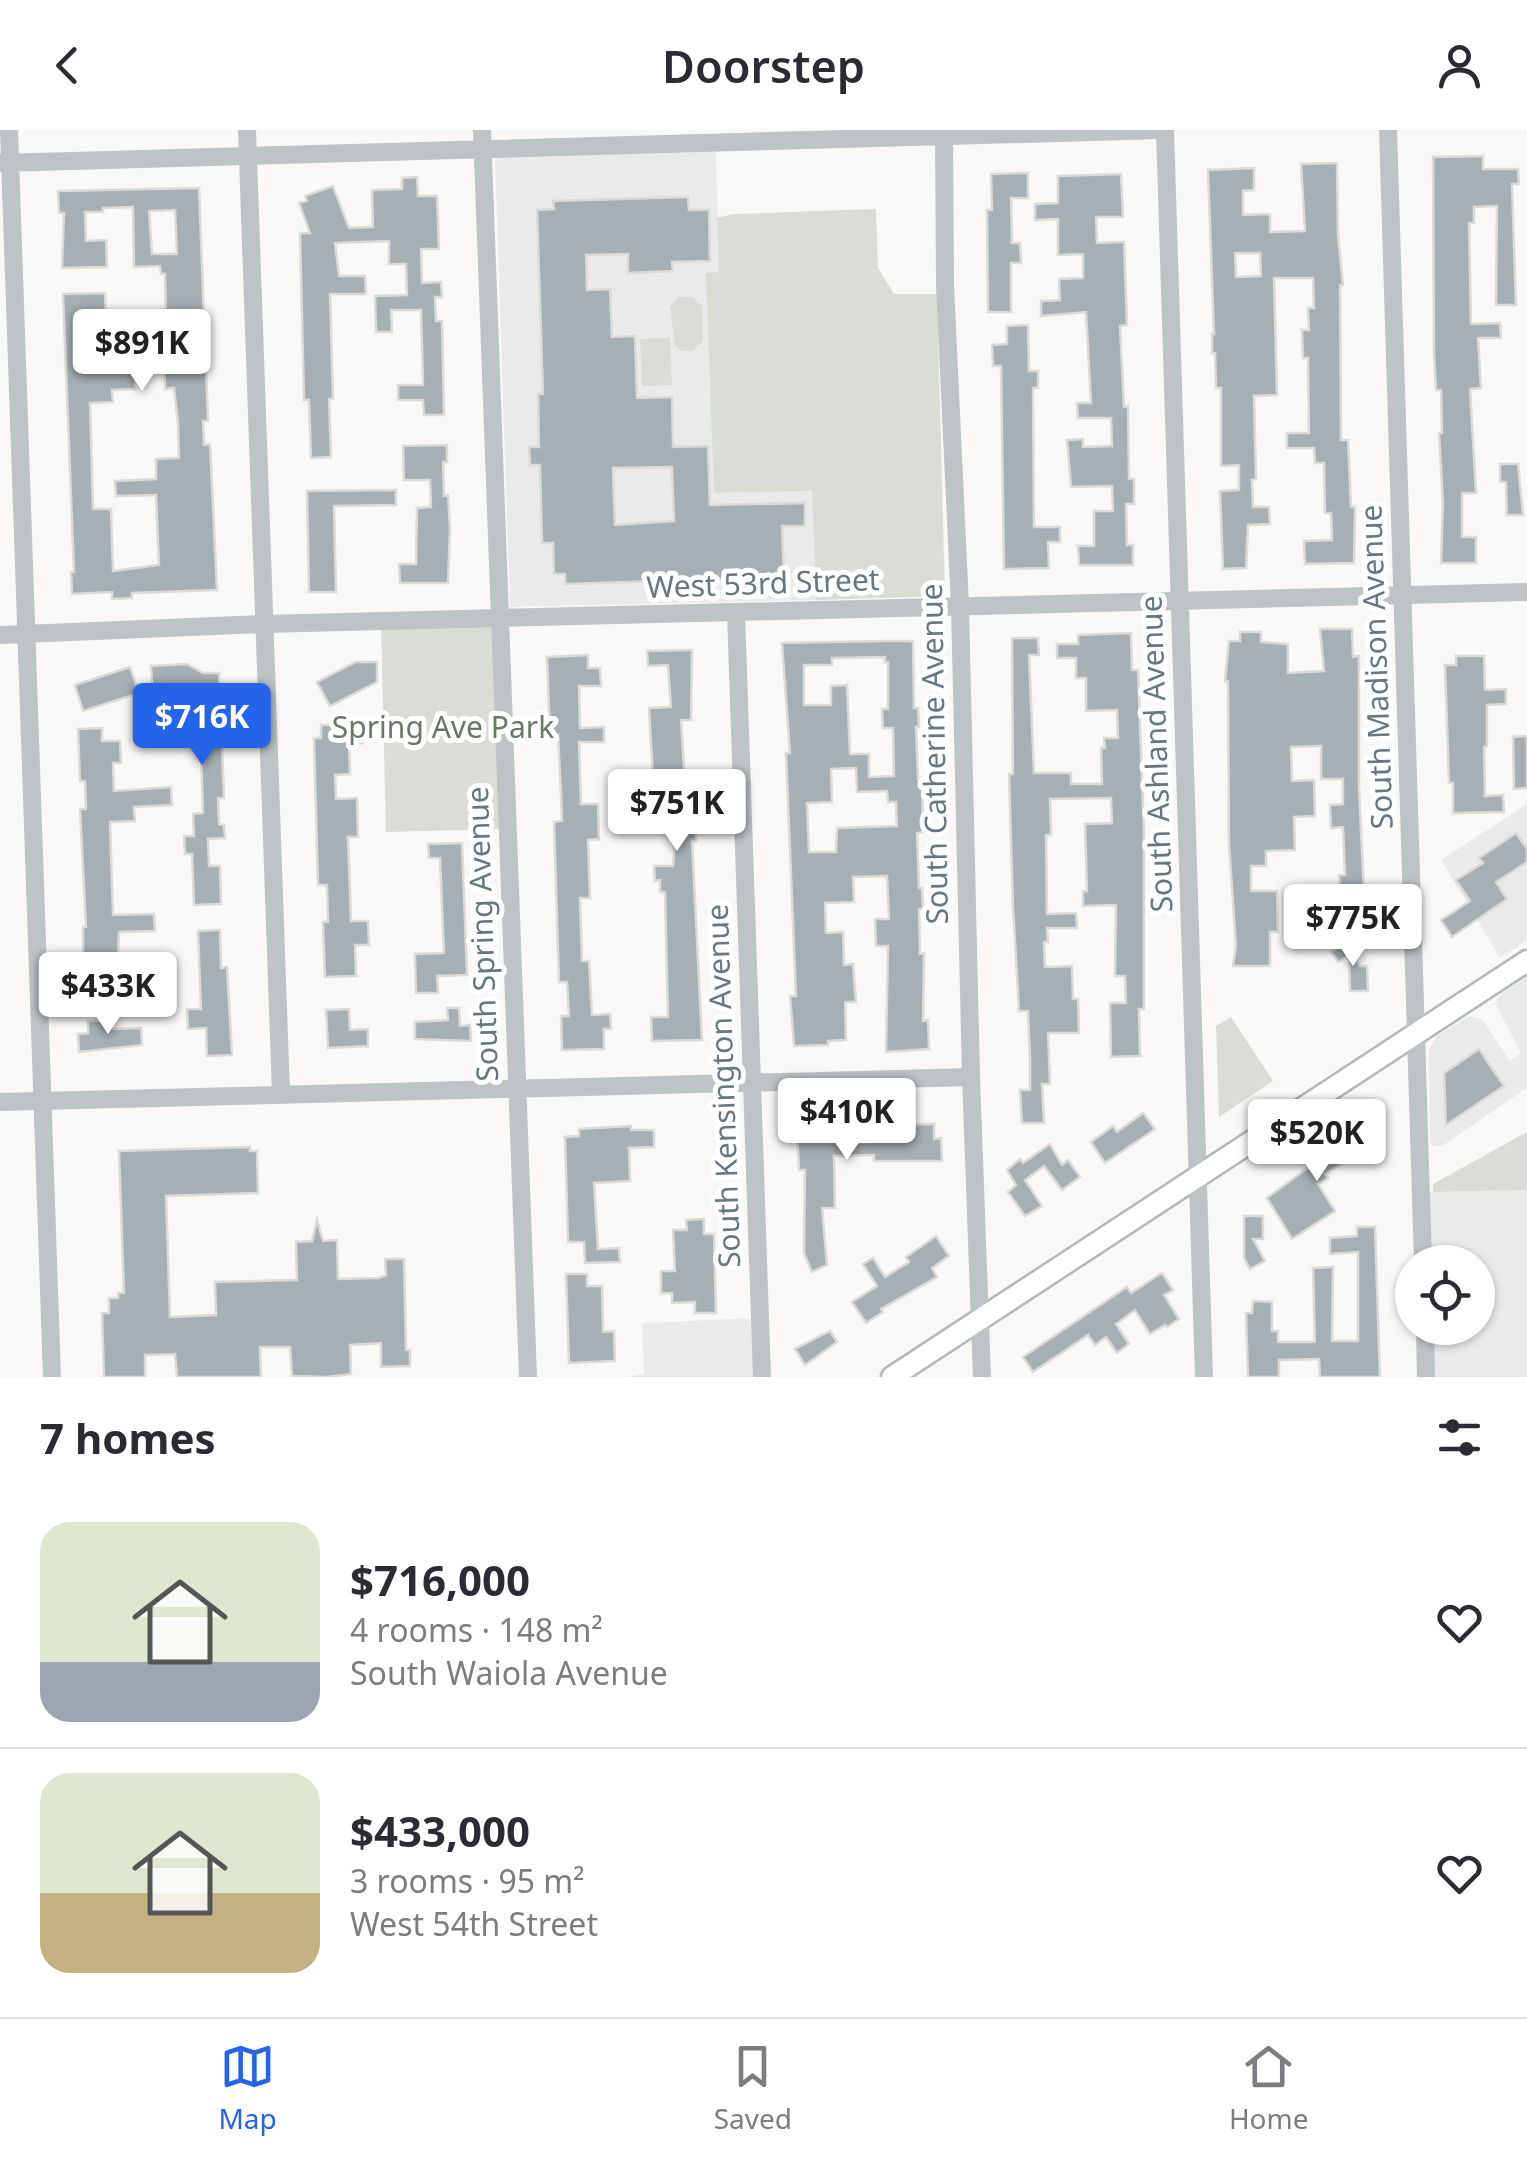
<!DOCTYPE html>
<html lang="en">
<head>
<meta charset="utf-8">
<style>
	:root { --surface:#fff; --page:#f7f7f7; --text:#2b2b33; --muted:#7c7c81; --line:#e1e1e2; --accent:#2563eb }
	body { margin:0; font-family:"Noto Sans",sans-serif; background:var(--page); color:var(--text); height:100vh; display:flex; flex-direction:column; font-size:38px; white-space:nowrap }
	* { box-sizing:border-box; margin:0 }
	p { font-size:32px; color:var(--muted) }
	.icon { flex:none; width:55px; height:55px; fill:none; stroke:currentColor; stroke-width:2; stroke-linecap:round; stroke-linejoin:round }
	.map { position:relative; height:1247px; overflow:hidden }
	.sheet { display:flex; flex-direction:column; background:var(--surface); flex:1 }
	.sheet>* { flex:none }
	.controls { position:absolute; left:1395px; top:1115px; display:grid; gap:20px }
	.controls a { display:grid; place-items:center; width:100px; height:100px; border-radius:50%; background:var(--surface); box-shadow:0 2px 8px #0004; font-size:50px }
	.price { position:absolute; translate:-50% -85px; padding:0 22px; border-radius:10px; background:#fff; color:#222; font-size:32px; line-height:65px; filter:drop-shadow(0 2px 5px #0008) }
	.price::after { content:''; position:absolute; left:50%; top:60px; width:30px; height:22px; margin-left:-15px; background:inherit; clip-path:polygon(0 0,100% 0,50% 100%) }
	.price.on { background:var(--accent); color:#fff }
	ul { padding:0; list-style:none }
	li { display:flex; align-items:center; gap:30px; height:250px; padding:0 40px }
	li+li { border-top:2px solid var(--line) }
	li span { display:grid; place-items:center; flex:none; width:280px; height:200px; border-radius:30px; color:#555 }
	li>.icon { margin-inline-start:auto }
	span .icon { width:120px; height:120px; fill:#fffc; stroke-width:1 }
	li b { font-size:42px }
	h2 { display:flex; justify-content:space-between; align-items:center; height:120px; padding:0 40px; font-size:42px }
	header { display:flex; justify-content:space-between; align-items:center; height:130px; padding:0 40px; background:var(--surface); font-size:45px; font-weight:600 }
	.dock { display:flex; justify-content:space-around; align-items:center; height:140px; border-top:2px solid var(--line); background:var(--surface); font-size:28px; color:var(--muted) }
	.dock a { display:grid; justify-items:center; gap:5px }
	.dock .on { color:var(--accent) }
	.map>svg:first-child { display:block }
</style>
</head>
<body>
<header><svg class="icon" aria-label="back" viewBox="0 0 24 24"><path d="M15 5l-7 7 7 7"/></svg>Doorstep<svg class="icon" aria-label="person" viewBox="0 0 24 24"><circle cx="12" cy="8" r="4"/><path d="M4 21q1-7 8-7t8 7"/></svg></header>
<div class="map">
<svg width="1527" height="1247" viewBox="0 0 1527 1247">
	<rect width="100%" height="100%" fill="#f9f8f6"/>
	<!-- built -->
	<path fill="#eaeaea" d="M716,22l3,121h-12l8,220 97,-2 4,109 -306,7 -15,-450z
		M1527,674v136l-27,18 -59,-98z
		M1527,846v112l-85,58h-9l-3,-5 -1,-92 9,-14 32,-19 12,3 28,42 11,-8 -26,-50 6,-9z
		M1527,1060v187h-96l-2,-49h49v-66h-52l-2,-70z
		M757,1188l3,59h-133l17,-3 -2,-51z"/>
	<!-- green -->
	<path fill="#d9ddd6" d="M876,79l2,59 16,26h43l8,302 -129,4 -4,-109 -98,2 -8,-220 13,-1 -2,-54 16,-4z
		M678,167h15l9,9 1,35 -10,10h-11l-7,-6 -5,-38z
		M670,208l2,47 -30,1 -2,-47z
		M499,493l6,206 -119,3 -5,-205z
		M1231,887l42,64 -54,36 -3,-91z
		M1527,1002v58l-94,2v-8z"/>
	<!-- building -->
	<path fill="#a5afb4" stroke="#dbdad9" stroke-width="2.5" fill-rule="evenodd" d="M1483,26v13h35l1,15h-7l4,121h-20l1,-99 -23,1v16h-5l2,101 29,-1 1,15h-23l3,50 -11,1 6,104h-14v44h14v26h-35l2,-60 -4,-70h3l-1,-43h-5l-2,-37 -1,-196z
		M1337,33l1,73 5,49h-3l1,155h7l3,67h4l-1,56 -49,1 -1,-23 28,-1 -1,-27h-6l-1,-50h-9l-1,-15h-27v-15h22l-1,-75h-5l-1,-28h7l-1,-22h6l-1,-30h-39l3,117 -23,1 2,83 -4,1 1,27h16l1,17 -22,1 -2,43 -23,1 -3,-78 19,-1v-25l-18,1v-78h-5l-1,-35h-3v-19h2l-6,-164 46,-2v22l-11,1v24l27,-1v18l35,-1 -4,-67zM1235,123h25l1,23 -25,1z
		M1028,43v25h-17l1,45h8l1,20h-10v49h-23l-1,-102h5l-1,-36z
		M1121,44l2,43h-27l1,26 27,-1 3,83 -7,1 4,81 4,-1 1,73h5v25h-8l1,41h6v20h-54l-1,-19h16v-35h19l-1,-25 -41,1 -4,-47 16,-1v8l29,-1 -1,-28h-33l-1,-15h14l-5,-91 -45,4v-15l19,-1 -1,-21 24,-1v-24l-25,1v-36l-23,1v-16l23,-1v-27z
		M417,47l1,19h19l2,53h-18l1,34 19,-1 1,15h-7l1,24h6l2,94h-20l-1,-15h-25v-15h25l-2,-75h-30l1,22h-16l-1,-36 32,-1 -1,-31h-17v-23l-54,2 4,33h26l1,18h-36l3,105h-4l2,58 -20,1 -2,-58h-5l-4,-167h10l-11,-30 8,-2 -2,-5 28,-10 16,42 24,-1 -1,-37 30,-1v-11z
		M199,58l9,233h-5l1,24 6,-1 7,146 -85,3v5l-20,1v-7l-40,2 -1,-22h3l-11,-278 42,-1 3,79h27v17l-23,1 1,12 -23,1 3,106h18l2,62 46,-6 -3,-70 -40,1 -1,-15 41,-2v-20l23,-1 -1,-35 -4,-35 -9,1 -1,-50 -26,1 -1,-18 29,-1 -1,-47h-4l-1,-8 -26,1 -1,-60 -30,1v4h-18l1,29 20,-1 1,27 -45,1 2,-55h-5l-1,-22zM175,80l2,44h-25l-3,-43z
		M688,67l1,13h20l1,51 -38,1 1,9 -45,2v-19l-42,1 1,35 23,-1 2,48 23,-1 2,62 35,-1 1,50 35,-1 2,59 95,-2v23h-23l2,51 -219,7v-10h-11l-1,-31h-11l-2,-78h-10l-1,-18h10l-1,-53h5l-6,-184 17,-1 -1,-8zM672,337l2,54 -59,4 -2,-57z
		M1028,195l1,46h9v17h-5l1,139h26v15h-12l1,26 -45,1 -3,-203h-8l-1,-21 15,-1v-18z
		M447,315v17h-4l1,34 4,-1 2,33 -2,55h-48l-1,-19h17l1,-56 14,-1 -1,-27h-26l-1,-34z
		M1500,334h18l5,51h-16l-1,-33h-6z
		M396,360v15l-62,1 2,86h-27l-2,-101z
		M1320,499h32l1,28 6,-1v132l5,105h-24l-1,-18h6l-2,-48 -12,1 -1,-23 13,-1v-25h-22v-33l-30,1 1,34 22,-1 1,36 -21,1 1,33 -29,1v15h-15v25h26l1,41h-8v34h-37l3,-20 -7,-102 -1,-163h-3l4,-40h11v-9h21v10l27,2v29l36,-2z
		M1131,503l1,37h6l6,161v178h-5l1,47 -29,1 -1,-54h16l-1,-27h-10l1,-71 -33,1v-15h4l-2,-67 27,-1 -1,-25 -61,1 1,36h-5l1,79 29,-1 1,15h-30l1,14h-4l1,25 27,-1 1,33h5l1,34h-31l2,51h-8l2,39h-22l-2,-33h10v-34l-2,-45h-9l-6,-105 -4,-132h4l-1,-136h26l1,17h-10l5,118h37v11h31l-1,-36h4l-1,-10h14l-1,-28 -31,1v-33h-10v-20h-19v-14h21v-9z
		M884,511h29l1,67h4l1,19h-3l2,52h4l1,53 -6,1 2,55h3l1,21h-4l1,45 4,-1 -1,68 5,-1 1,29 -43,3 2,-106h-12l-1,-27h14l-2,-43 -34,1 1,25 -29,1 1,30 17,-1 1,33 9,-1 3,38h-11l1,38 -18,1v4l-34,1 -4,-50h6l-10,-243h4l-8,-110zM885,527v5h3v47h-6l1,19h10l1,48 -25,1v-23h-19l-3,-69 -16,1v19h-27v-40h28v-7zM856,638l1,24 30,-1 1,11h8l1,24 -60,2 -1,24h-27l-2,-49 25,-1 -1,-33z
		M692,520l-1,70h-10l5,80 9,-1 1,42h-4l10,199 -50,1 -1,-24h17l-3,-125h-5v-12l-5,1 -1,-15h19l1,-12 -2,-61h-18l-5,-85 22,-1 -3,-42 -20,1 -1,-15z
		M588,525v13h12l1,18h-22l1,42 24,-1v15h-25l2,62h17l1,35 -11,1 2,58h-10l2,63h7l3,54 18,-1 1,15h-7v20l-42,1 -1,-34h8l-2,-34h-8l-5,-160 8,-1 -1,-27 -3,-59h-8l-3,-78z
		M1456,526h28l1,34 21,-1v15l-19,1v41l-3,1 1,49 18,-1 1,17 -51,1v-30h-4l-4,-118h11z
		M356,532h21v20l-47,24 -13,-24z
		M187,534l16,9h16l5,125h-6l1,26 5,1 1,13 -17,1 1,27h11l1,38 -27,1 -2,-51h-7l-1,-18h10l-1,-22 10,-1 -2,-63h-5l-1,-16h-8l-1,-36 -24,-14 -10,1 -1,-19z
		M130,537l9,26 -56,18 -8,-26z
		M363,594v19l-14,1 1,30 -15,1 1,24 21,-1 1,39h-10l3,84h17l1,24h-14l1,31 -31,1 -2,-55h5l-1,-37h-9l-4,-147h7v-13z
		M102,598v13h18l1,22h-8l1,28 57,-4 1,18 -38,2 1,14 -25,1 3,93 41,-1 1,17 -36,1 -3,63 -33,1v-69h3l-6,-118h6l-1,-28h-5l-2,-52z
		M1527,606v52l-13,1 -1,-52z
		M1516,703l11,16v13l-31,20 11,17 -55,38 -11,-17 29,-19 -14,-21 27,-17 -4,-5z
		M462,713l5,132 -30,1 1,17h-22l-1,-39 29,-1 -4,-95h-11l-1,-14z
		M220,800l1,38 6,-1 5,88 -25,1 -1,-28 -18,1 -1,-20h14l-3,-78z
		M1345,813l15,23h7l1,25h-18l-1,-36 -11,7 -7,-10z
		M447,878h12l1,18 10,-1 1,16 -56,-2v-17l33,-2z
		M349,879l1,21 18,-1v17l-40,2 -2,-38z
		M110,890v9l31,-1 1,17 -63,7 -1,-18 10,-1v-12z
		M1479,919l25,37 -58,39 -2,-52z
		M848,978l1,35 24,-1v-11l14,-1v-5l47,-1v15l7,-1 1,23h-68v-6l-40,1 1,52h-13l5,57 -15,7 -8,-19 1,-83h-6l-3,-60z
		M1143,983l12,16 -50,34 -14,-21 22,-16 4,6z
		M1371,991l12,19 -58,34 3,4 -10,6 17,27 -43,28 -25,-41z
		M631,996v4h23v17l-25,1 1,33 -36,2 4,66 21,-1 1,14 -35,1 -1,-21h-16l-3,-105 14,-1v-7z
		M1050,1014l12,21 6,-5 12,17 -18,13 -18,-24 -19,14 17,26 -17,10 -17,-24 8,-7 -9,-15 13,-11 3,4z
		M250,1017v4h7l1,42 -92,3 4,121 46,-2 -1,-33 82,-2 -1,-38 16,-1 5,-21 6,21 14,-1 1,39 41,-1 7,-3 -1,-16h19l2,91h4v16l-29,1v-24l-31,2 1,29 -23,3 -36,-1 -2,-29h-30l1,30h-84l-2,-23 -30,1v22h-41l-2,-64h7v-15h9v-5h6l-5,-142z
		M1244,1086h19v23h-10l12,22 -15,8 -6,-11z
		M704,1089v15h10l2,79h-21v-11l-23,1v-10h-11v-22h14l-2,-41h14l-1,-10z
		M1357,1097h18l5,150h-60l-1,-18 -40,1v17h-31l-2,-64h6l1,-12 19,1v29h6v11h37l-2,-74 20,-1 -1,74h26v-89l-28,2v-16l27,-2z
		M936,1106l13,20 -17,12 5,9 -56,32 2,3 -17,11 -14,-21 25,-16 -14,-22 10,-6 12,19 24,-15 -3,-5z
		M1162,1143l11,17 -9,5 15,24 -12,8 -2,-2 -15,9 -15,-24 -19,14 13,20 -12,9 -11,-16 -11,8 -7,-10 -55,37 -10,-15 104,-70 4,6z
		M566,1144h21v12h15l1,46 11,-1 1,30 -46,2z
		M830,1201l7,11 -32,23 -10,-16z"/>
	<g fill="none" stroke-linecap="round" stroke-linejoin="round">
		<!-- major casing -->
		<g stroke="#b2b8bb" stroke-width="25">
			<path id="major" d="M892,1247l635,-416"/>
		</g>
		<!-- minor -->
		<path stroke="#bec3c6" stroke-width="18" d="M9,0l43,1247
			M247,0l34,964
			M482,0l46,1247
			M944,0l1,155 15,321 11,471 11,300
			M1165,0l39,1247
			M1388,0l35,1132
			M2,33l1159,-33
			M736,483l26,764
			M0,505l264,-11 1263,-32
			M0,972l971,-25
			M1425,1198l1,49"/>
		<!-- major -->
		<use href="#major" stroke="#fff" stroke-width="20"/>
	</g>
	<g text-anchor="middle" stroke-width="10" stroke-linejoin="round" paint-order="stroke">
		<!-- street labels -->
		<g font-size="30" fill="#657780" stroke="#fff">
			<text transform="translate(763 454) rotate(-2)" y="10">West 53rd Street</text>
			<text transform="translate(1377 537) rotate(-92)" y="10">South Madison Avenue</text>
			<text transform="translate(935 624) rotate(-91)" y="10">South Catherine Avenue</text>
			<text transform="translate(1157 624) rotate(-92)" y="10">South Ashland Avenue</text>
			<text transform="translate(483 804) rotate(-92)" y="10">South Spring Avenue</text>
			<text transform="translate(724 956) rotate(-92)" y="10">South Kensington Avenue</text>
		</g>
		<!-- park labels -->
		<g font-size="30" fill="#697864" stroke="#fff">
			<text x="443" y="608">Spring Ave Park</text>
		</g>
	</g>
</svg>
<div class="controls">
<a><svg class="icon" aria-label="locate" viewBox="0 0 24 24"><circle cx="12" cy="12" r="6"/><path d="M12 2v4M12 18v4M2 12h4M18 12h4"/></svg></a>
</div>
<b class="price" style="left:142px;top:264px">$891K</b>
<b class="price on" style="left:202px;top:638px">$716K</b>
<b class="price" style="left:677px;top:724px">$751K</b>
<b class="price" style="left:1353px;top:839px">$775K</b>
<b class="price" style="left:108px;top:907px">$433K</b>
<b class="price" style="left:847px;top:1033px">$410K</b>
<b class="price" style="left:1317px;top:1054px">$520K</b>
</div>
<section class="sheet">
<h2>7 homes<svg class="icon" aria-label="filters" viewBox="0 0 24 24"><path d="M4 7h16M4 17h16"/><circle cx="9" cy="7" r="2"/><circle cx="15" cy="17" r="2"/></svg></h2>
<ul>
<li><span style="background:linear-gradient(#dfe7d0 70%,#9aa5b1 0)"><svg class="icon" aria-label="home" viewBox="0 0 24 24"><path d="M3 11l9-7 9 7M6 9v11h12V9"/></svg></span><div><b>$716,000</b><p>4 rooms · 148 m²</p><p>South Waiola Avenue</p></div><svg class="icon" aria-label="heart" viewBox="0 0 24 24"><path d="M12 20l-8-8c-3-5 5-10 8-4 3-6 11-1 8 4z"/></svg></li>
<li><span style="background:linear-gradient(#dfe7d0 60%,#c2b280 0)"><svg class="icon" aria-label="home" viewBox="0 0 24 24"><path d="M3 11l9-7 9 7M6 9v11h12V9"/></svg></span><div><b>$433,000</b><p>3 rooms · 95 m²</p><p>West 54th Street</p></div><svg class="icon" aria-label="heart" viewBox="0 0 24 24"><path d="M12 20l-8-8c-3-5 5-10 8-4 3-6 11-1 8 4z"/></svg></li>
</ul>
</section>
<nav class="dock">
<a class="on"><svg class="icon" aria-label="map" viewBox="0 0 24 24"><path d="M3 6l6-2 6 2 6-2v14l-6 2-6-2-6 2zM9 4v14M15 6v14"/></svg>Map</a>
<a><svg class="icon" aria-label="saved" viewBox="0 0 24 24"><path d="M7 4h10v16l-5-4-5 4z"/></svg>Saved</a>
<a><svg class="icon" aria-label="home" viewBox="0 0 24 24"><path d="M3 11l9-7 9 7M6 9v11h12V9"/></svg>Home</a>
</nav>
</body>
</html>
